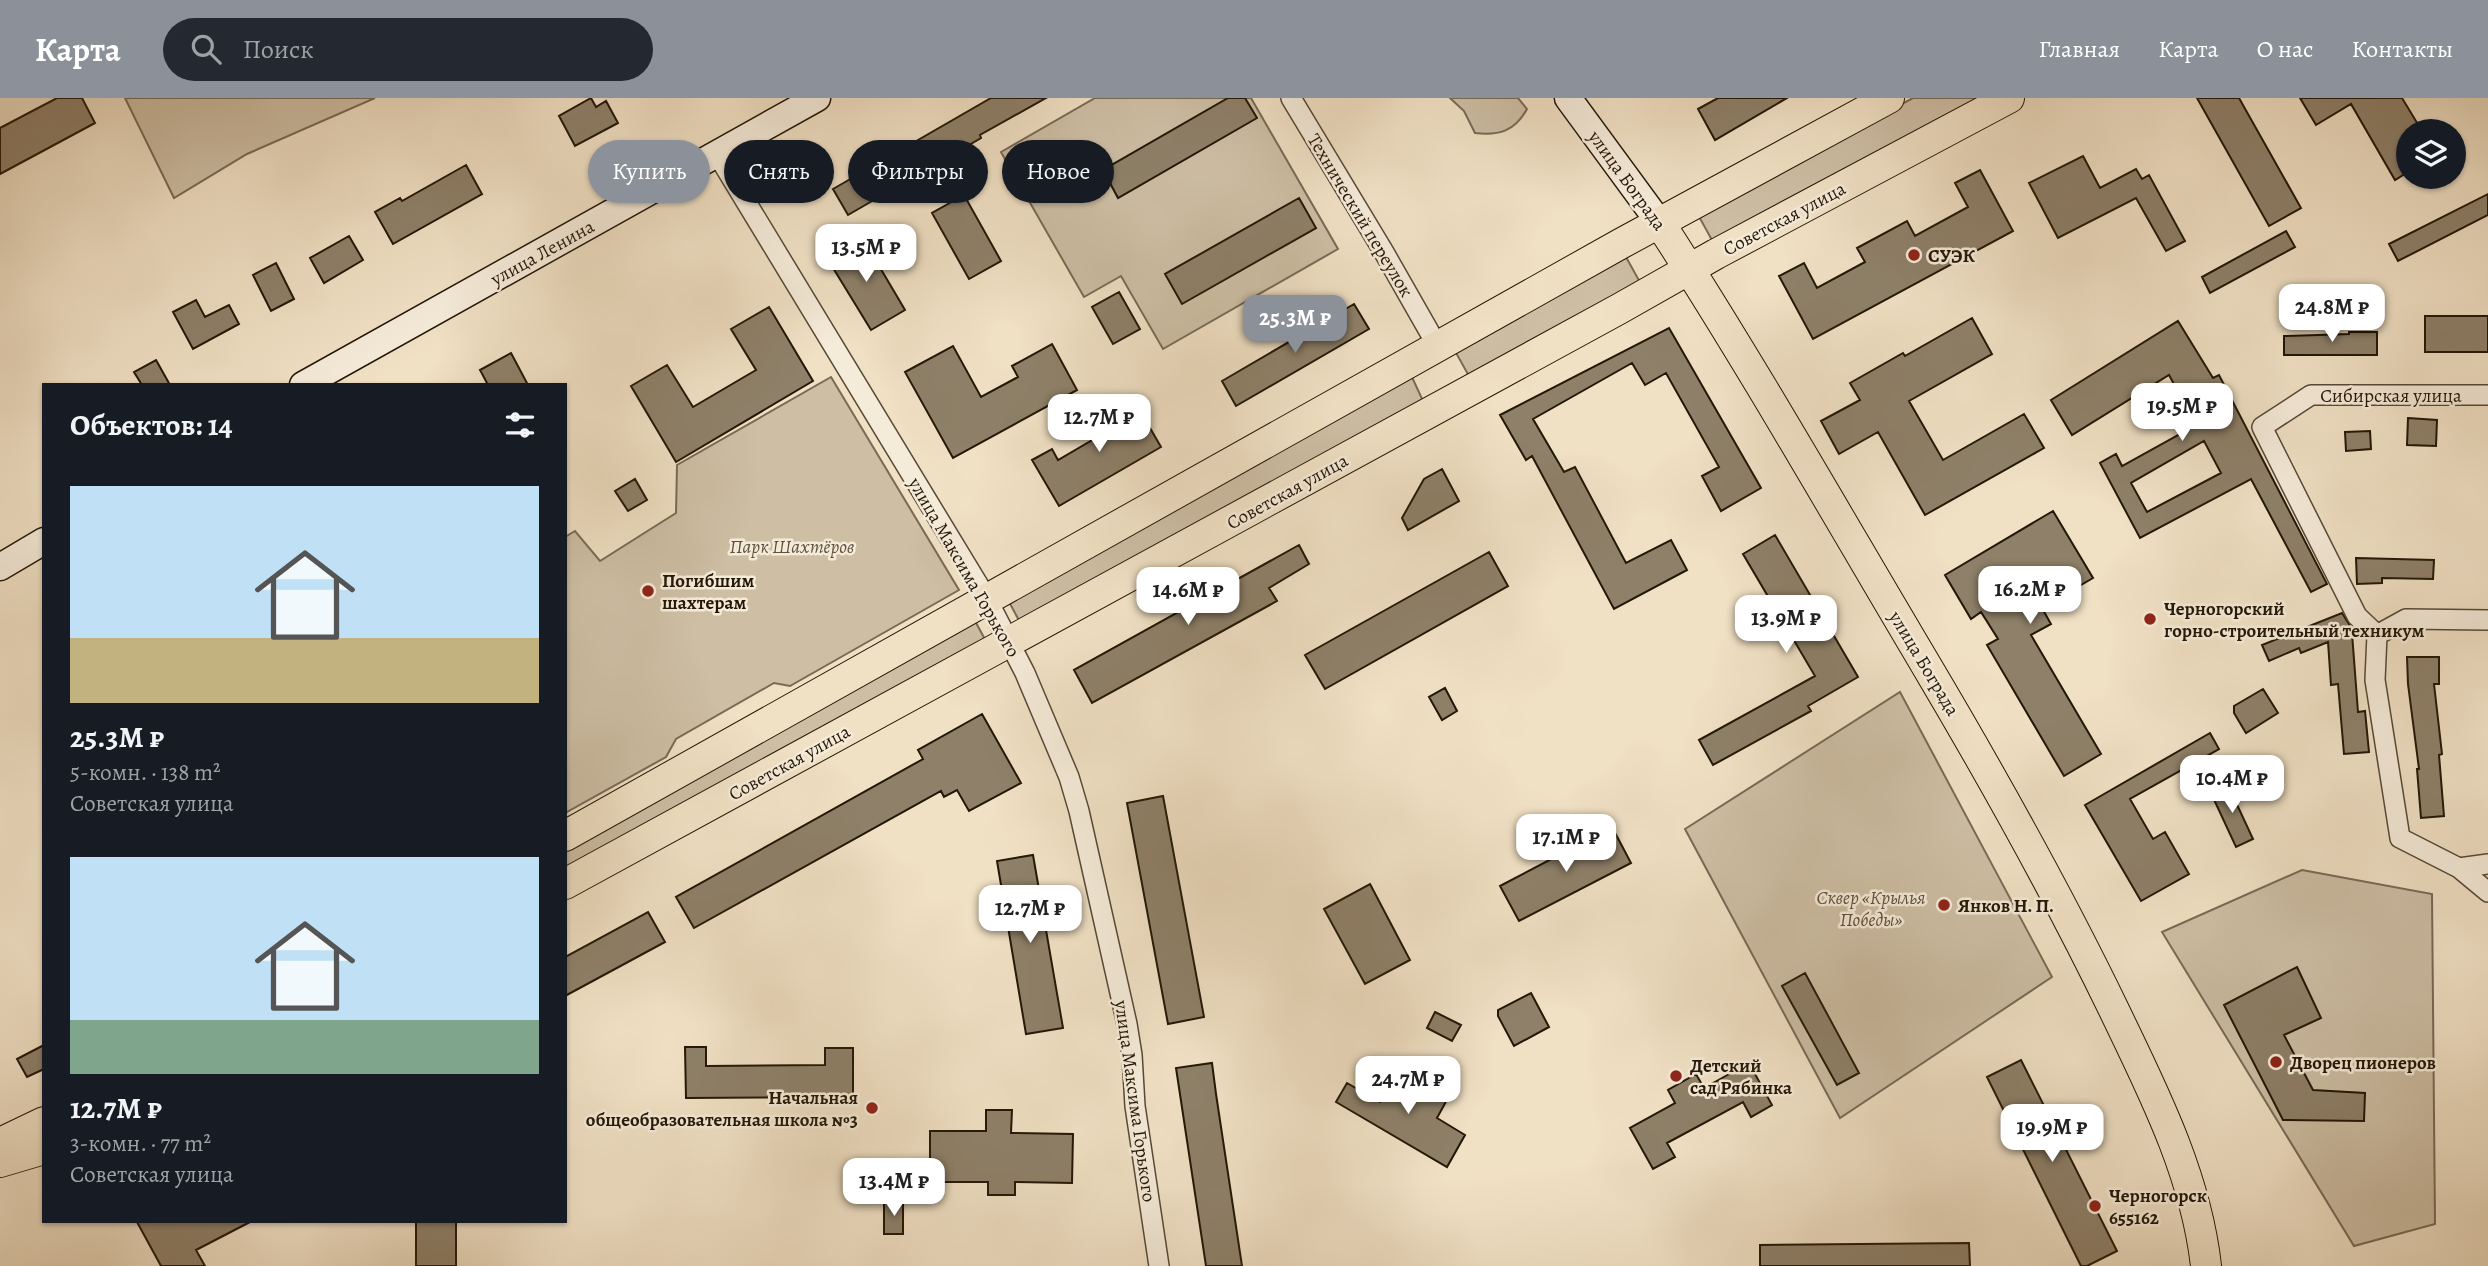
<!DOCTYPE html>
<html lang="ru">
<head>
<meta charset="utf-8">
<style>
	:root { --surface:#171b24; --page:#242831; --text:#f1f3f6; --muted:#9ea1a6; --accent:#8c9099 }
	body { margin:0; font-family:Alegreya,serif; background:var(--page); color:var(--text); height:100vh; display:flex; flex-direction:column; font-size:26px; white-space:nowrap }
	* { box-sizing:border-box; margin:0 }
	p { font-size:23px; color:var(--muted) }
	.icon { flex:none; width:38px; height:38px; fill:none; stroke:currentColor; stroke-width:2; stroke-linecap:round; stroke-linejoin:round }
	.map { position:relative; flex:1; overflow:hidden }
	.side { position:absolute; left:42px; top:285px; width:525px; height:840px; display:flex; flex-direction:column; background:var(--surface); border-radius:0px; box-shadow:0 2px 5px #0004 }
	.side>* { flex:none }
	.banner { position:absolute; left:588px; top:42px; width:665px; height:63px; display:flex; gap:14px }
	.tools { position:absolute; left:2396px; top:21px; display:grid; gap:14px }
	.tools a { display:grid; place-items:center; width:70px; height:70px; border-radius:50%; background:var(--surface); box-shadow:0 2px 5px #0004; font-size:35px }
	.price { position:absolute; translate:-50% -60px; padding:0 16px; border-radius:14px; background:#fff; color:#222; font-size:23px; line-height:46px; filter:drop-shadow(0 2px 4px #0008) }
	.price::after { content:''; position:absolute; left:50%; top:42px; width:21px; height:16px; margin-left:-10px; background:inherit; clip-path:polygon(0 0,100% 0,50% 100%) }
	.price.on { background:var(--accent); color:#fff }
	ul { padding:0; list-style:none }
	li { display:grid; align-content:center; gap:14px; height:371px; padding:0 28px }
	li span { display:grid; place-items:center; height:217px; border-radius:0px; color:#555 }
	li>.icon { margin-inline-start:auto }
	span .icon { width:126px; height:126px; fill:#fffc; stroke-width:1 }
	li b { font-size:30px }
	h2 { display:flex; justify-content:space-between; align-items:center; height:84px; padding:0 28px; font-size:30px }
	.pill { padding:0 24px; border-radius:32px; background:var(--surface); box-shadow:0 2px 5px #0004; font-size:24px; line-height:63px }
	.pill.on { background:var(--accent); color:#fff }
	header { display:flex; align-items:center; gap:42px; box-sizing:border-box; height:98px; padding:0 35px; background:var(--accent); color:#fff }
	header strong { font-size:33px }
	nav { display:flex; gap:38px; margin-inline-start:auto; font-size:24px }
	.search { width:490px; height:63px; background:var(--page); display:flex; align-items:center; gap:18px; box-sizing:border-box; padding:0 24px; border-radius:38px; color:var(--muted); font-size:26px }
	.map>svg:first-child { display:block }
</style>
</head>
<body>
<header>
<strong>Карта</strong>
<div class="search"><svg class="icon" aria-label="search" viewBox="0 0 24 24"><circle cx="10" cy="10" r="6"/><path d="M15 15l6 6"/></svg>Поиск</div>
<nav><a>Главная</a><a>Карта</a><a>О нас</a><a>Контакты</a></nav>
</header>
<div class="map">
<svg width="2488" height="1168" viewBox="0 0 2488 1168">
	<rect width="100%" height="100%" fill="#f0e0c4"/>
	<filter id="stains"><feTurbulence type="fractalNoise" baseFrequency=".00286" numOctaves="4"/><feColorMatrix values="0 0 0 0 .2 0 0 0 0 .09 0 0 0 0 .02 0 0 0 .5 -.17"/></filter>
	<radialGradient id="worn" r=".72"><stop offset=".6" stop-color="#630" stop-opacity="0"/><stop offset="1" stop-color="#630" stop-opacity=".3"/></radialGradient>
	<!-- green -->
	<path fill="#cdbea4" stroke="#786a55" stroke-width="2" d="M125,0h250l-128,56 -73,44z
		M1095,0h156l87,151 -175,100 -42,-73 -37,21 -83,-145z
		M1450,0h68l9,11c-12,22 -28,27 -52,24l-11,-22z
		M1913,0h71l-271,144 -16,-29z
		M1626,159l15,27 -171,94 -15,-27z
		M1411,277l13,28 -402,223 -14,-26z
		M831,279l128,213 -169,96 -16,-3 -98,56 -10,18 -101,56v-276l10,-6 25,30 76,-48 1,-48z
		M974,521l13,24 -422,229v-22z
		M1900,594l152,285 -212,141 -155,-289z
		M2302,772l130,24 3,330 -81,22 -192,-314z"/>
	<!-- building -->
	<path fill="#8e8069" stroke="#231706" stroke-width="2" fill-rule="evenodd" d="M57,0h25l13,25 -95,51v-46z
		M591,0l5,9 10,-6 12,22 -43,23 -16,-30z
		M991,0h55l-66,37 1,3 -133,77 -15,-26z
		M1228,0h17l12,20 -139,80 -15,-28z
		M1718,0h69l-72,42 -17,-31z
		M2197,0h42l62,110 -32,18z
		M2300,0h102l20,33h-14v41l-13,8 -44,-76 -35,21z
		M2083,58l17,32 36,-19 6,10 7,-4 36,66 -19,10 -30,-53 -78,40 -29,-55z
		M466,67l16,29 -89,50 -18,-32 25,-14 2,3z
		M1980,72l33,61 -200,108 -34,-63 25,-13 13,25 48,-26 -8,-14 50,-27 8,15 53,-29 -13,-24z
		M2488,96v21l-90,46 -9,-17z
		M964,97l37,66 -32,18 -37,-66z
		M1299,100l17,30 -134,76 -17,-30z
		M2286,133l9,16 -85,46 -8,-16z
		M349,138l14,24 -39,23 -14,-25z
		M862,139l43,73 -34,20 -44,-72z
		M276,165l18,36 -23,12 -18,-36z
		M1119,194l21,37 -27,15 -21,-37z
		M196,202l9,17 24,-12 10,19 -46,25 -20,-37z
		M1354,206l15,25 -133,77 -14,-25z
		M769,209l44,74 -137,81 -45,-76 36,-21 26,42 63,-37 -25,-41z
		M2425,218h63v36h-63z
		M1972,220l20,36 -83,47 34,59 81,-46 20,34 -119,67 -47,-83 -39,22 -18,-33 39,-21 -10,-17 53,-30 2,3z
		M2178,223l35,57 6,-3 108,209 -16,8 -60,-113 -111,59 -40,-75 16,-9 6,12 74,-41 -27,-50 -97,60 -21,-35zM2204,343l17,32 -74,39 -16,-29z
		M1669,230l92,160 -40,23 -19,-35 17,-9 -53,-94 -21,12 -13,-22 -99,56 31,53 11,-5 51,96 45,-23 16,30 -73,39 -82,-153 -6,4 -26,-45z
		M2349,234h28v23h-93v-19l65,-2z
		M1052,246l25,46 -124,68 -48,-86 48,-26 28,51 37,-20 -6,-11z
		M511,255l17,32h-40l-8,-15z
		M156,262l14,25h-28l-8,-13z
		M1132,299l29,50 -102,59 -27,-46 20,-11 6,11 53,-31 -9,-15z
		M2408,320l29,2 -1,26 -29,-1z
		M2370,333l1,18 -25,2 -1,-19z
		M1442,371l17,32 -51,29 -6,-12 22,-39z
		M635,381l12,21 -19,11 -13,-20z
		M2053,413l40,67 -51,30 9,16 -20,11 70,119 -37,22 -77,-131 11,-6 -17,-27 -10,7 -26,-44z
		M1775,437l83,142 -50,29 3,5 -98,54 -14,-25 116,-64 -72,-122z
		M1299,447l10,19 -40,24 8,13 -185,102 -18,-33z
		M1489,454l19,34 -183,103 -20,-34z
		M2356,460l78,2 -1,19 -51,-1v5l-25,1z
		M2342,515l12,19 -2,1 6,79 7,-1 4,41 -25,2 -6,-70 -7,1 -3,-43 -27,11 -2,-5 -30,13 -7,-16z
		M2407,559h32v27h-5l8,70 -3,1 5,61 -23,2 -4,-49h2l-11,-85z
		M1445,590l12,23 -15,9 -13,-23z
		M2263,591l15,24 -32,20 -12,-20v-7z
		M982,616l39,69 -52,28 -12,-21 -13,7 -3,-6 -247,137 -18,-31 247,-138 -5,-9z
		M2210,635l9,16 -89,50 23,40 12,-7 24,42 -48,27 -56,-96z
		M2227,685l26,56 -17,8 -26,-56z
		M1163,698l41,221 -36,7 -41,-221z
		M1612,729l19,36 -112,58 -19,-35z
		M1033,757l30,173 -37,6 -29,-173z
		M1370,786l40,76 -45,24 -41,-75z
		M648,814l17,30 -100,54v-39z
		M2297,869l24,51 -37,17 29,55 52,3 -1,28 -81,-1 -59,-115z
		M1805,875l54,100 -22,12 -55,-99z
		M1531,895l18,34 -35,19 -16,-30v-6z
		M1435,914l26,13 -9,16 -25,-13z
		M44,947v24l-17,8 -10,-18z
		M685,949h21v19l119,-1v-17h28v49l-167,1z
		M2021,962l96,191 -30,15h-6l-94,-189z
		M1212,965l4,31 26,172h-36l-30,-198z
		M1749,965l23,42 -21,12 -8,-15 -76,41 8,14 -22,12 -23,-41 45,-25 -7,-13 28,-16 8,14z
		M1399,972l49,28 -11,20 28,17 -18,32 -111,-65 11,-19 33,19z
		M986,1012h26l-1,23 62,1 -1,49 -57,-1v13h-27v-13h-58v-51h56z
		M884,1104h19v32h-19z
		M137,1124h113l-54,28 9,16h-44z
		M416,1124h40v44h-40z
		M1969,1145l1,23h-210v-21z"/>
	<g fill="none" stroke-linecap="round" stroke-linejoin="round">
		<!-- street casing -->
		<g stroke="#564936" stroke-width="22">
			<path id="street" d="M1291,0l94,156 45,79
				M717,56l270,445 38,74 44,104 10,34 48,213 5,31 3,51 24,160
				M2488,297h-177l-49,32 95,189 20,19 -2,45 25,158 59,30 29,24
				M2377,537l29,-16 82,1
				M2459,770l29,-4"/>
		</g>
		<!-- secondary casing -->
		<g stroke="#231706" stroke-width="29">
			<path id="secondary" d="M1568,0l91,124
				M303,287l514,-287
				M0,469l44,-26"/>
		</g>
		<!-- primary casing -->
		<g stroke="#231706" stroke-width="32">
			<path id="primary" d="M1659,124c94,145 179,295 267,443 67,113 131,227 188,345 39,81 82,165 92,256
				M565,738l1057,-593 267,-145
				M565,786l1054,-575 97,-55 293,-156
				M0,1045l44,-21
				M0,1064l44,-13"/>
		</g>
		<!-- street -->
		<use href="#street" stroke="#f5ebd9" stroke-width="19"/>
		<!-- secondary -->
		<use href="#secondary" stroke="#f5ebd9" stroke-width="26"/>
		<!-- primary -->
		<use href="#primary" stroke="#f0e0c4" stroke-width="30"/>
	</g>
	<!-- markers -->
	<g fill="#8f2418" stroke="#f5ebd9" stroke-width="2.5">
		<circle cx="1914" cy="157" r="7"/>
		<circle cx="648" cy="493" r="7"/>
		<circle cx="2150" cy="521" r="7"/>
		<circle cx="1944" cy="807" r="7"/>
		<circle cx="2276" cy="964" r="7"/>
		<circle cx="1676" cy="978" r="7"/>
		<circle cx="872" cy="1010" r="7"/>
		<circle cx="2095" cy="1108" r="7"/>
	</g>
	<g text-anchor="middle" stroke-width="5" stroke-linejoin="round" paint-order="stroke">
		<!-- street labels -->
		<g font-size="19" fill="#231706" stroke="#f5ebd9">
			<text transform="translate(1628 82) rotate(54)" y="7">улица Бограда</text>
			<text transform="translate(1361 117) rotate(59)" y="7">Технический переулок</text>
			<text transform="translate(1784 120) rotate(-28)" y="7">Советская улица</text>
			<text transform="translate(542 154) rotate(-29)" y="7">улица Ленина</text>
			<text x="2391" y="304">Сибирская улица</text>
			<text transform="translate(1287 393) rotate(-29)" y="7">Советская улица</text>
			<text transform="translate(965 469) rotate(60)" y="7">улица Максима Горького</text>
			<text transform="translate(1925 565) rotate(59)" y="7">улица Бограда</text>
			<text transform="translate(789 664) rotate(-29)" y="7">Советская улица</text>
			<text transform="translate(1136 1003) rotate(82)" y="7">улица Максима Горького</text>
		</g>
		<!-- poi labels -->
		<g font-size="19" font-weight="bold" fill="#231706" stroke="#f5ebd9" text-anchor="start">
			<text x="1928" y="164">СУЭК</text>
			<text x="662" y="489">Погибшим<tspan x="662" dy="22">шахтерам</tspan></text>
			<text x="2164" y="517">Черногорский<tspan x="2164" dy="22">горно-строительный техникум</tspan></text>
			<text x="1958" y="814">Янков Н. П.</text>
			<text x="2290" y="971">Дворец пионеров</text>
			<text x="1690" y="974">Детский<tspan x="1690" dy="22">сад Рябинка</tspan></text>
			<text x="858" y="1006" text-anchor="end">Начальная<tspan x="858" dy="22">общеобразовательная школа №3</tspan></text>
			<text x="2109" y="1104">Черногорск<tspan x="2109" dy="22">655162</tspan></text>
		</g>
		<!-- park labels -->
		<g font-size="19" font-style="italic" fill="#5e513d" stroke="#f5ebd9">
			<text x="792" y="455">Парк Шахтёров</text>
			<text x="1871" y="806">Сквер «Крылья<tspan x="1871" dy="22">Победы»</tspan></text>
		</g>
	</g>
	<rect width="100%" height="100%" filter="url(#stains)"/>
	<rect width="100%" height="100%" fill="url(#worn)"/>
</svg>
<div class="tools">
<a><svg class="icon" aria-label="layers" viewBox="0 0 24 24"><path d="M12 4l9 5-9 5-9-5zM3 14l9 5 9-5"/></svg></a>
</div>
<b class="price" style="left:866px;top:186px">13.5M ₽</b>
<b class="price" style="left:2332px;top:246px">24.8M ₽</b>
<b class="price on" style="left:1295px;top:257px">25.3M ₽</b>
<b class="price" style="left:2182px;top:345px">19.5M ₽</b>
<b class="price" style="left:1099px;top:356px">12.7M ₽</b>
<b class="price" style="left:2030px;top:528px">16.2M ₽</b>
<b class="price" style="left:1188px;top:529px">14.6M ₽</b>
<b class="price" style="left:1786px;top:557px">13.9M ₽</b>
<b class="price" style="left:2232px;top:717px">10.4M ₽</b>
<b class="price" style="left:1566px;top:776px">17.1M ₽</b>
<b class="price" style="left:1030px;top:847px">12.7M ₽</b>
<b class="price" style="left:1408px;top:1018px">24.7M ₽</b>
<b class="price" style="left:2052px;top:1066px">19.9M ₽</b>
<b class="price" style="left:894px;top:1120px">13.4M ₽</b>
<div class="banner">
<a class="pill on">Купить</a>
<a class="pill">Снять</a>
<a class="pill">Фильтры</a>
<a class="pill">Новое</a>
</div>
<section class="side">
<h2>Объектов: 14<svg class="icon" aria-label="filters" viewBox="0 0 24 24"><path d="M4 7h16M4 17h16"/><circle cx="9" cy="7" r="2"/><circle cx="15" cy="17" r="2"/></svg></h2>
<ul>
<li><span style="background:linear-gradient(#bfe0f5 70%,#c2b280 0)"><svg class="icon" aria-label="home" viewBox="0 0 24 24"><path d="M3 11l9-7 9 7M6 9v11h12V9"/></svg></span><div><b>25.3M ₽</b><p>5-комн. · 138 m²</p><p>Советская улица</p></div></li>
<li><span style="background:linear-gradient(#bfe0f5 75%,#7fa58c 0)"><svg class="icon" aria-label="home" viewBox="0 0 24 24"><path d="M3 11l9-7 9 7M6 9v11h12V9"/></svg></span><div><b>12.7M ₽</b><p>3-комн. · 77 m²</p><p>Советская улица</p></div></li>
</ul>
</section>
</div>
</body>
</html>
